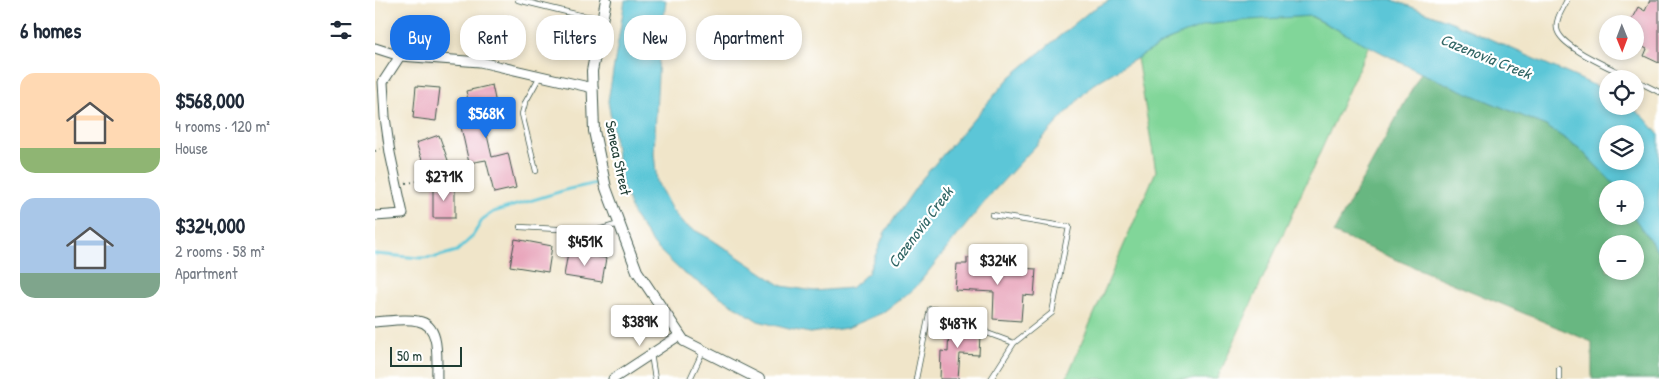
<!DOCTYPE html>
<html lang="en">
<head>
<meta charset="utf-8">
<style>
	:root { --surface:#fff; --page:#f6f6f7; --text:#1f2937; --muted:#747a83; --accent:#1a73e8 }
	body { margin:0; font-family:"Patrick Hand",sans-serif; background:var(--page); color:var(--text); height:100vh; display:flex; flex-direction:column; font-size:19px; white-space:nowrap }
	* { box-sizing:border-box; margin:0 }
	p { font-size:16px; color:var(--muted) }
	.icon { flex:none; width:28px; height:28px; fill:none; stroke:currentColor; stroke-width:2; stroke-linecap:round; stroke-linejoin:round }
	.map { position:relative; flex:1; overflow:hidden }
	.side { display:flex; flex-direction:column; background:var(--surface); width:375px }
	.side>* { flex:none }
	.hud { position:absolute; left:15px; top:15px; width:475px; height:45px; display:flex; gap:10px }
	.needle { width:32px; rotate:179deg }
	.tools { position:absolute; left:1224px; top:15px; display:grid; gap:10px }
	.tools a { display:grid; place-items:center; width:45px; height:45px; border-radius:50%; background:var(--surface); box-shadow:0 2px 8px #0003; font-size:25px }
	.scale { position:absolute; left:15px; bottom:12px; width:72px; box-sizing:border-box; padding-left:5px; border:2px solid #1f3d34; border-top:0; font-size:14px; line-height:18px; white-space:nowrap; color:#1f3d34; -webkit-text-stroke:4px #fff; paint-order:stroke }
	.price { position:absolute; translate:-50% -42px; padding:0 11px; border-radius:5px; background:#fff; color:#222; font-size:16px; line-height:32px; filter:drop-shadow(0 1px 2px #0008) }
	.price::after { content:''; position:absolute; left:50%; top:30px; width:15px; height:11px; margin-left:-8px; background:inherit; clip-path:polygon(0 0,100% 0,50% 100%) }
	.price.active { background:var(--accent); color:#fff }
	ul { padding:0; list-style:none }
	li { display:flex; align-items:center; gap:15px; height:125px; padding:0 20px }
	li span { display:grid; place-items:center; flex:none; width:140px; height:100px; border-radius:15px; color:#555 }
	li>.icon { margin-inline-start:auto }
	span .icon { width:60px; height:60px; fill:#fffc; stroke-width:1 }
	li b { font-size:21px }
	h2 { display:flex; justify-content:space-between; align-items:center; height:60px; padding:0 20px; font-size:21px }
	.chip { padding:0 18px; border-radius:20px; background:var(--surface); box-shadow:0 2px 8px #0003; font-size:18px; line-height:45px }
	.chip.active { background:var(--accent); color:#fff }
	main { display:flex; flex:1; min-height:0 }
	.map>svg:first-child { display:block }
</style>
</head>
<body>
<main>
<section class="side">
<h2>6 homes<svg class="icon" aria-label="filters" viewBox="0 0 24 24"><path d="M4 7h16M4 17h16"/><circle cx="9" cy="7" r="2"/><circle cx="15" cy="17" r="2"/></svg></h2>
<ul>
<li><span style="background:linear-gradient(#ffd9b3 75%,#8fb573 0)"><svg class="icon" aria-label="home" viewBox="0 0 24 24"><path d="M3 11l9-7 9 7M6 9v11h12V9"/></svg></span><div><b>$568,000</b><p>4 rooms · 120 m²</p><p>House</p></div></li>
<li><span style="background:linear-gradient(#a9c7e8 75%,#7fa58c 0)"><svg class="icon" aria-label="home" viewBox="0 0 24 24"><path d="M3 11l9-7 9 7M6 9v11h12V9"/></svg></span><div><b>$324,000</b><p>2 rooms · 58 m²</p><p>Apartment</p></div></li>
</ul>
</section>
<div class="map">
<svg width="1284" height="379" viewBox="0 0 1284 379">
	<rect width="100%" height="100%" fill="#fff"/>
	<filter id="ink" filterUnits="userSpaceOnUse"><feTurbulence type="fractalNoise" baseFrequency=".02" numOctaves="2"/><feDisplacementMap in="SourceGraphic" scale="10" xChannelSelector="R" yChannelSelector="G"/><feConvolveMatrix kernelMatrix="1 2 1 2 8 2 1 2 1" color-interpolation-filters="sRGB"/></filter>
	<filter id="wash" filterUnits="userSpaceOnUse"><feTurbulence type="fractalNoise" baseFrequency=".0096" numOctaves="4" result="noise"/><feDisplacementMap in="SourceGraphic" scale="20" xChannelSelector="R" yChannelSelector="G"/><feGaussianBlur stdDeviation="1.12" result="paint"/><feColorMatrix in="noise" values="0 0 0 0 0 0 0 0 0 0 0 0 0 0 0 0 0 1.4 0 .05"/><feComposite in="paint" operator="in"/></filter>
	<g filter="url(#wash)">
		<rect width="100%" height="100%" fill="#f0e5c9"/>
		<!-- green -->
		<path fill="#81d699" stroke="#508a66" d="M935,16l59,29 -152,334h-151l90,-208 -19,-113c22,-13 45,-27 70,-33 33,-7 69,-7 103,-9z"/>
		<!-- forest -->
		<path fill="#68b781" stroke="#447a5a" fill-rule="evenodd" d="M1046,73l125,53 33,22 33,34 5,7h-10v27h26l26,37v126h-67v-37l-259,-109zM1232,244h28v27h-28z"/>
		<!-- water -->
		<path fill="#5cc6d7" stroke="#3e8286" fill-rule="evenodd" d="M250,0h41l-7,55 -5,98 3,29 15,28 11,14 28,15 71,47 32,5 37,-3 17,-15 17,-41 36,-52 89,-103 80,-66 20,-11h283l59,22 155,69v15h22l15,11 15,18v118l-26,-37h2v-27h-18l-5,-7 -33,-34 -33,-22 -125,-53 -110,-57 -62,4 -43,5 -38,15 -76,45 -100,108 -77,95 -33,25 -35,15 -37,5 -21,-4 -31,-8 -76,-49 -27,-26 -21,-30 -12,-31 -14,-84zM1232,134h28v27h-28z"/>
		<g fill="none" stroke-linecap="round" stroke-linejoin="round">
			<!-- stream -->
			<path stroke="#5cc6d7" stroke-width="3" d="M0,254l45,4 16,-1 21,-6 15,-14 11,-18 10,-7 76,-23 29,-6"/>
		</g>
		<g id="blocks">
			<!-- building -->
			<path fill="#e8a5bb" d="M1275,0h9v63l-15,-7 3,-7 -12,-6v-19h-6l9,-17 7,4z
				M117,85l7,33 -15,4 8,35 16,-4 8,35 -22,5 -8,-33 -17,3 -8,-36 12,-4 -7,-32z
				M41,86l24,2 -4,33 -23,-3z
				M64,135l11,31 -23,8 -11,-31z
				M58,186h22v32h-22z
				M140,239l37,7 -4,26 -38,-6z
				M193,252l38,6 -4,24 -38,-6z
				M592,258l17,1v7l52,3 -2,27 -11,-1 -2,26 -28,-2 1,-27 -39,-2 2,-26h10z
				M574,324l25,1v10h6l-1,20 -19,-1 -2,25h-18l1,-28 7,1z"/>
		</g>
	</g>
	<g filter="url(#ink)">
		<use href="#blocks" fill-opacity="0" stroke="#3e564a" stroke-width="1"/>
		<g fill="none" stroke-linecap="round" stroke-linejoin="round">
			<!-- service casing -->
			<g stroke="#3e564a" stroke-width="6">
				<path id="service" d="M143,0l61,15 22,3
					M1192,0c-4,9 -12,19 -10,29 3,19 59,41 76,50
					M1260,80l24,12
					M161,171l-14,-57 3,-11 15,-27
					M145,227l75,4 24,-7
					M276,354l4,25
					M1184,369v10
					M315,379l13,-28
					M541,379l14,-70 43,4 14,20 27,10
					M616,379l23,-36 38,-30 17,-86 -77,-12"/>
			</g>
			<!-- minor casing -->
			<g stroke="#3e564a" stroke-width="11">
				<path id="minor" d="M0,48l25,8 80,6 113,26
					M0,216l28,-2 -13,-61 -5,-36 -2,-35 17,-26
					M0,322c14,-1 30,-4 43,-1 24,4 18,40 19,58
					M238,379l67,-44"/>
			</g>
			<!-- tertiary casing -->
			<g stroke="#3e564a" stroke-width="12">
				<path id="tertiary" d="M231,0l-14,71 2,60 12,57 31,83 47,70 75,38"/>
			</g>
			<!-- path -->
			<path stroke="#3e564a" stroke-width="2" stroke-dasharray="1 4" stroke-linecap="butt" d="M0,151l7,-2
				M31,183l42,-6 3,6"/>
			<!-- service -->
			<use href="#service" stroke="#fff" stroke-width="4.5"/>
			<!-- minor -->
			<use href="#minor" stroke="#fff" stroke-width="9"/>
			<!-- tertiary -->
			<use href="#tertiary" stroke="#fff" stroke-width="10"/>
		</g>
	</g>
	<g text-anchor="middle" stroke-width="4.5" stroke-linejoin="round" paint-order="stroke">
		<!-- street labels -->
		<g font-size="15" fill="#1f3d34" stroke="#fff">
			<text transform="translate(243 158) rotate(78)" y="5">Seneca Street</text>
		</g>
		<!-- water labels -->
		<g font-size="16" font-style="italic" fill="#316665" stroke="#fff">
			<text transform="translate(1111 56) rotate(22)" y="6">Cazenovia Creek</text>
			<text transform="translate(545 227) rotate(-53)" y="6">Cazenovia Creek</text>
		</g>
	</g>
</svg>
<div class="tools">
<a><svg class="needle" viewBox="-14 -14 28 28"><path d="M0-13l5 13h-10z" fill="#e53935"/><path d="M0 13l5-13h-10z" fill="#747a83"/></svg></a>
<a><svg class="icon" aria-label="locate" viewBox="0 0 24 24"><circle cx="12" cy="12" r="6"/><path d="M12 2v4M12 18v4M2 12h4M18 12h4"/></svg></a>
<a><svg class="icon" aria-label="layers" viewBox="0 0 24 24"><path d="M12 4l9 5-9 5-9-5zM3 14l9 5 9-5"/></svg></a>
<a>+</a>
<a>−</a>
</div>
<div class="scale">50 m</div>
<b class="price active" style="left:111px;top:139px">$568K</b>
<b class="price" style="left:69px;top:202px">$271K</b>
<b class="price" style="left:210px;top:267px">$451K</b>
<b class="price" style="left:623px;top:286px">$324K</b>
<b class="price" style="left:265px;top:347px">$389K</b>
<b class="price" style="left:583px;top:349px">$487K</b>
<div class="hud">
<a class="chip active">Buy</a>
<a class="chip">Rent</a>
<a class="chip">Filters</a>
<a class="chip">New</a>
<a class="chip">Apartment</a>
</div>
</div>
</main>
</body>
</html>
